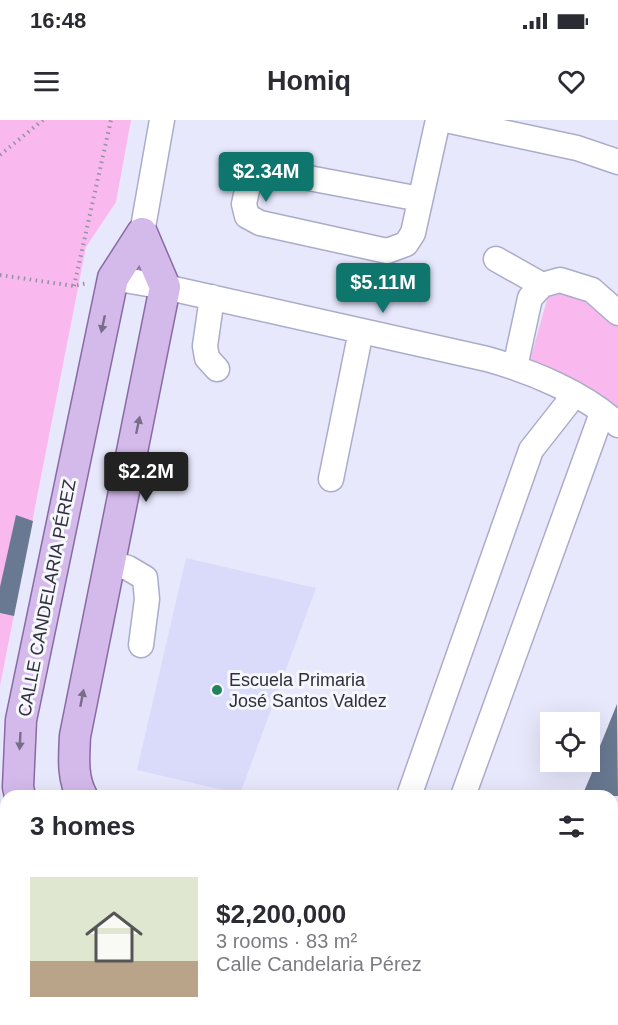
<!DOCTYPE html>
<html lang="en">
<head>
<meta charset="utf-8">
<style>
	:root { --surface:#fff; --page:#f2f2f3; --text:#2b2b33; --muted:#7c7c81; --line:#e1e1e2; --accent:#0f766e }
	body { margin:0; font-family:Arial,sans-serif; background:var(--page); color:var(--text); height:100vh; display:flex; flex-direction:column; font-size:22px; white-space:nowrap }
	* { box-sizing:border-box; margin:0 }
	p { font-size:20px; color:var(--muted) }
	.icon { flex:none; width:33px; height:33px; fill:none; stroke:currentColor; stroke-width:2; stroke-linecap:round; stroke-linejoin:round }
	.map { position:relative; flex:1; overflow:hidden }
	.details { position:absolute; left:0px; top:670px; width:618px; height:236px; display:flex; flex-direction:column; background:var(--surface); border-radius:18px 18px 0 0; box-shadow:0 6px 24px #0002 }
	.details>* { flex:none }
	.buttons { position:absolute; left:540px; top:592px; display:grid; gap:12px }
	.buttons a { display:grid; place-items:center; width:60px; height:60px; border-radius:0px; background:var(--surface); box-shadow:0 6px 24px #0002; font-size:30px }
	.price { position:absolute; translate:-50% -51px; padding:0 14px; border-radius:6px; background:var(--accent); color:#fff; font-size:20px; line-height:39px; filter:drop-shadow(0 2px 3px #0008) }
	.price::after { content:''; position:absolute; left:50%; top:36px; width:18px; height:14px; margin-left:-9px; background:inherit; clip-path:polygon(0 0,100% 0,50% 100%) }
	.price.current { background:#222; color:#fff }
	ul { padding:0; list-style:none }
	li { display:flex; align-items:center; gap:18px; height:150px; padding:0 30px }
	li+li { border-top:2px solid var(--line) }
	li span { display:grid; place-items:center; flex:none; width:168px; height:120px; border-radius:0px; color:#555 }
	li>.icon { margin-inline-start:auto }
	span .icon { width:72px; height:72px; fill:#fffc; stroke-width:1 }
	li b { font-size:26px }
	h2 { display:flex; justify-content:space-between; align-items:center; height:72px; padding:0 30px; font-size:26px }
	.status { display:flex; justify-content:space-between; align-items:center; height:42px; padding:0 30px; background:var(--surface); direction:ltr }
	.status svg { height:16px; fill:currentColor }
	header { display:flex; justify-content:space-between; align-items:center; height:78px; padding:0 30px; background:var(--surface); font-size:27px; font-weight:600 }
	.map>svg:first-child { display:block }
</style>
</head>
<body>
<div class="status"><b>16:48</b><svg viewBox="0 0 49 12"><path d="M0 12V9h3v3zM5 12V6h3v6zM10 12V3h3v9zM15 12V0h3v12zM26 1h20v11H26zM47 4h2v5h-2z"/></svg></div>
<header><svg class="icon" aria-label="menu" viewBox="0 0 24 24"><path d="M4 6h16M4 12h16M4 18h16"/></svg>Homiq<svg class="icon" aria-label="heart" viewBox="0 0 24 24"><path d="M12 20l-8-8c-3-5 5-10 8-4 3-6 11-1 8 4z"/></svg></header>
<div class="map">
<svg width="618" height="905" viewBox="0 0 618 905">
	<rect width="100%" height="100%" fill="#e7e8fc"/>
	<!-- built -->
	<path fill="#dadbfa" d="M186,438l130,30 -76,206 -103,-24z"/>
	<!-- green -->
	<path fill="#fab9ee" d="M0,0h131l-15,82 -30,45 -86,439z
		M552,162l37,17 29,21v92l-52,-34 -36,-18z
		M0,734l6,1v165h194l5,5h-205z"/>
	<!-- building -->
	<path fill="#697992" d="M16,395l17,6 -19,95 -14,-3v-26z
		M617,584l1,92h-36l12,-28 -7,-2 9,-22 4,2z"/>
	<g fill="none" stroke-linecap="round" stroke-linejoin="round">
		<!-- minor casing -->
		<g stroke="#abacca" stroke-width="27">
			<path id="minor" d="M446,0l131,28 41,14
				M420,79l-159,-30 -11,7 -6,28 3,12 13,7 127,28 19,-7 7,-11 25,-113
				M142,113l20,-113
				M496,139l46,26
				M113,158l52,9 322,72c43,12 98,34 131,66
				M212,177l-7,49 2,12 10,11
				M515,247l15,-69 12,-13 18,-5 32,10 26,23
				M331,359l30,-148
				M109,442l19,6 17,10 2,21 -6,46
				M409,676l122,-346 44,-56
				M463,676l139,-383"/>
		</g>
		<!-- major casing -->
		<g stroke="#886aa4" stroke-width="33">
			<path id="major" d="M20,676l-2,-9 3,-67 92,-442 29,-45
				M82,676c-10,-18 -8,-39 -7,-60l90,-449 -23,-54
				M0,704l6,1
				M233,900l6,5
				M304,900l5,5"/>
		</g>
		<!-- path -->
		<path stroke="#9393a3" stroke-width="4" stroke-dasharray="1.5 4.5" stroke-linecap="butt" d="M0,35l43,-35
			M0,155l74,11 14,-3
			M74,166l37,-166"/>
		<!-- minor -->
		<use href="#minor" stroke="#fff" stroke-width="24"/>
		<!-- major -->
		<use href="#major" stroke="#d4b9eb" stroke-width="30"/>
	</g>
	<!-- one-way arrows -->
	<defs><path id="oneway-solid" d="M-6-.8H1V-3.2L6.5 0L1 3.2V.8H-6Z" transform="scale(1.5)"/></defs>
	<g fill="#796d8a">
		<use href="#oneway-solid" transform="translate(103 204) rotate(102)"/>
		<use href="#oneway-solid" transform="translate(138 305) rotate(-78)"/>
		<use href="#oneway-solid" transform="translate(82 578) rotate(-79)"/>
		<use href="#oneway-solid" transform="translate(20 621) rotate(93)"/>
	</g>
	<!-- markers -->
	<circle fill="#23835b" stroke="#f6f7fd" stroke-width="2" cx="217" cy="570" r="6"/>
	<g text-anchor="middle" stroke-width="6" stroke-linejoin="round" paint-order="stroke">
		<!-- street labels -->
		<g font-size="18" fill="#2f2f3b" stroke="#f6f7fd">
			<text transform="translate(47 478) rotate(-79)" y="6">CALLE CANDELARIA PÉREZ</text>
		</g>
		<!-- poi labels -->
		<g font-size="18" fill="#2f2f3b" stroke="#f6f7fd" text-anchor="start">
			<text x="229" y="566">Escuela Primaria<tspan x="229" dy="21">José Santos Valdez</tspan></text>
		</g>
	</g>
</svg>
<div class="buttons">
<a><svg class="icon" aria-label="locate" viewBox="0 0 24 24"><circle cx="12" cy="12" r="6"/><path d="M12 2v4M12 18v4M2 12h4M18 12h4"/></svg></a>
</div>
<b class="price" style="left:266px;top:83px">$2.34M</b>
<b class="price" style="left:383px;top:194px">$5.11M</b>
<b class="price current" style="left:146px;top:383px">$2.2M</b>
<section class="details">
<h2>3 homes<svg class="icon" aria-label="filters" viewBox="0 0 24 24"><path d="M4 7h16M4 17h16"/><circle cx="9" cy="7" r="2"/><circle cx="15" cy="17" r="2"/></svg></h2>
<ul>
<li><span style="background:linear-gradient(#dfe7d0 70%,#b9a48a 0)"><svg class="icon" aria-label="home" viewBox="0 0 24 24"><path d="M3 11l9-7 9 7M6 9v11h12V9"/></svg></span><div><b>$2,200,000</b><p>3 rooms · 83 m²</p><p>Calle Candelaria Pérez</p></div></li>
</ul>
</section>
</div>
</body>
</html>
